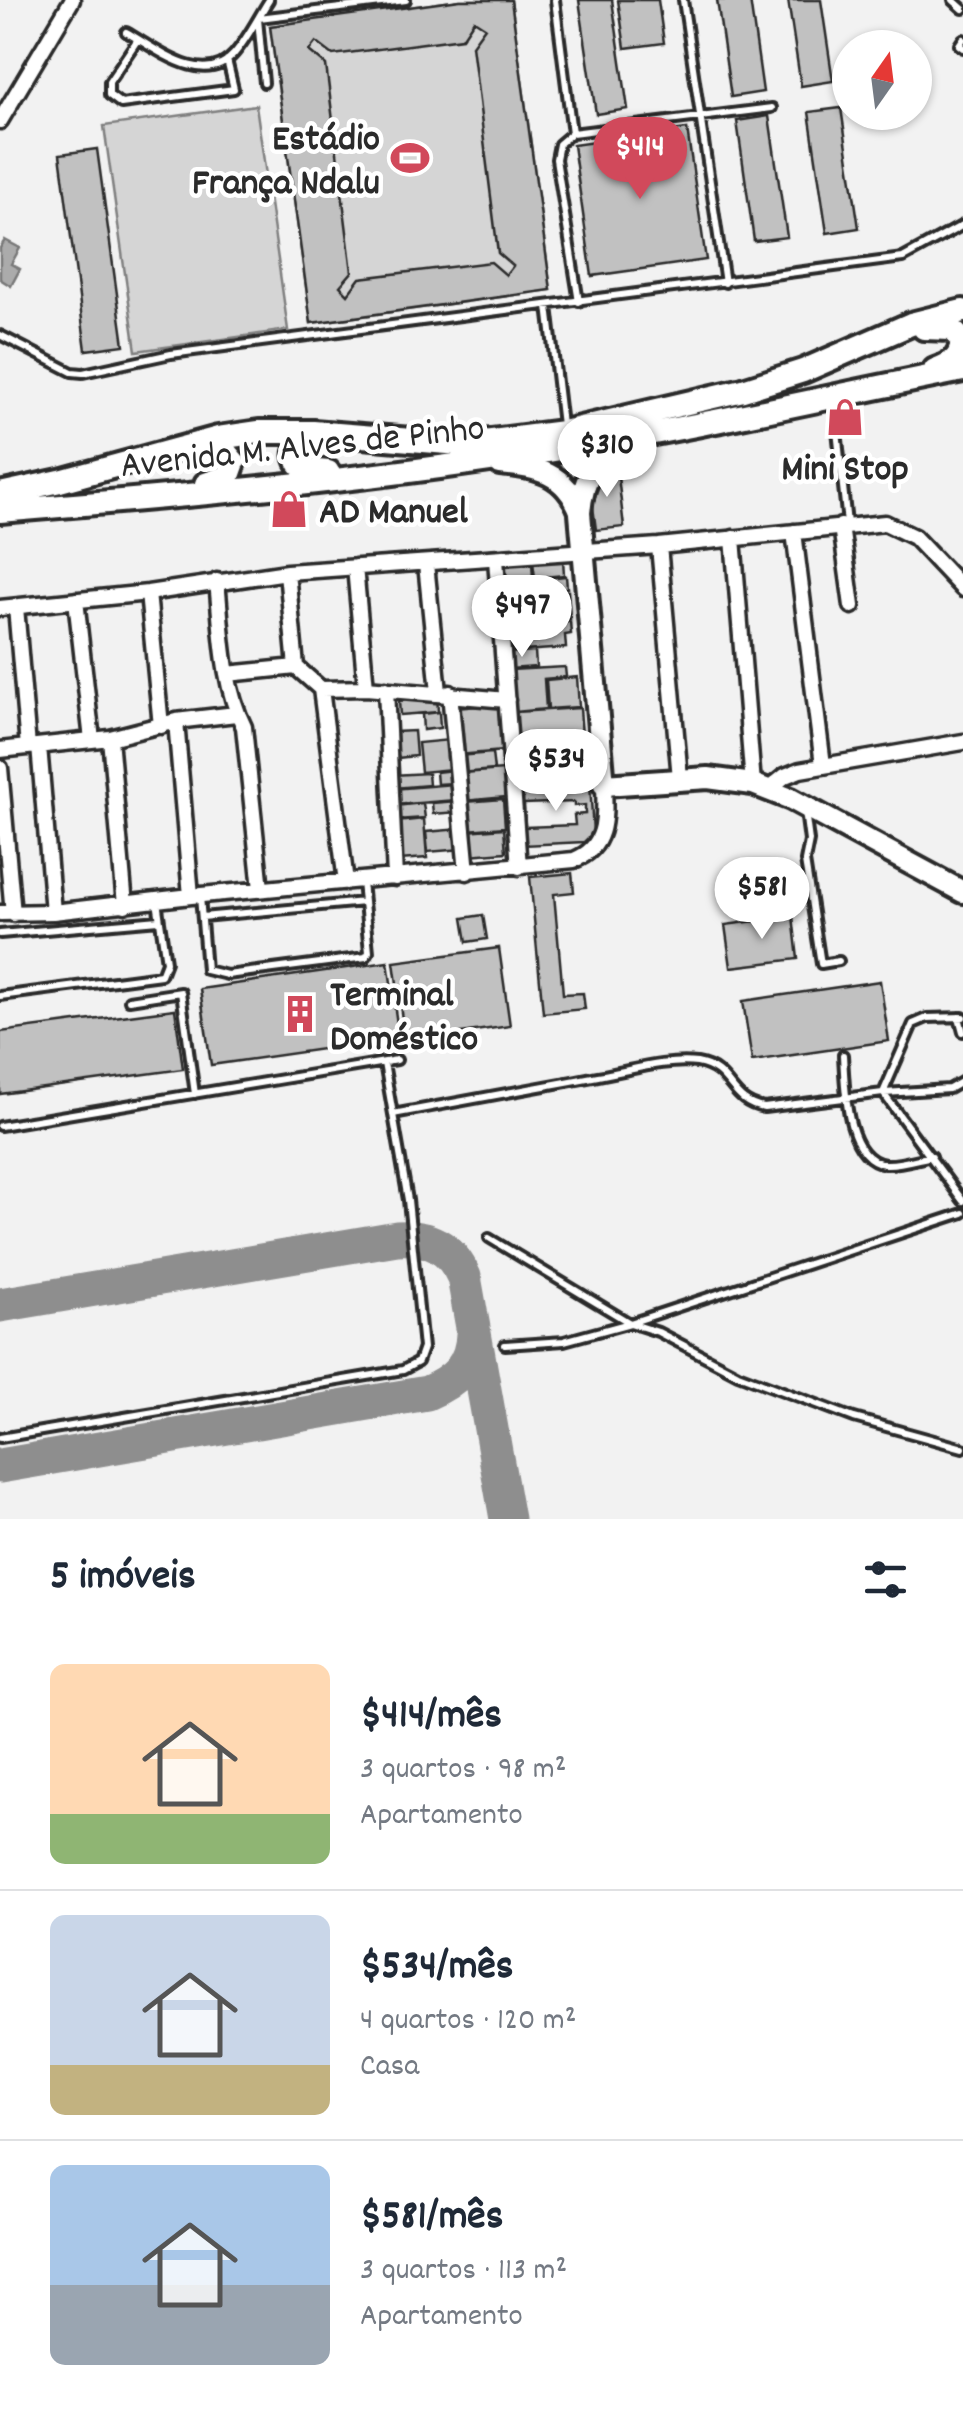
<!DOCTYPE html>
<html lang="pt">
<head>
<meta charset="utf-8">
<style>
	:root { --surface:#fff; --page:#f6f6f7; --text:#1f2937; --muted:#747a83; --line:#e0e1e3; --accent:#d1495b }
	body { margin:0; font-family:Dekko,sans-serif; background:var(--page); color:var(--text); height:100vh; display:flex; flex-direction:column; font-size:38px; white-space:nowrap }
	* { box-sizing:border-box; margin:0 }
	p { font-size:32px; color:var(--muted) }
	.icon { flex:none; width:55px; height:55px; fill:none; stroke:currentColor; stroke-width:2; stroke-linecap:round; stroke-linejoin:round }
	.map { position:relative; height:1519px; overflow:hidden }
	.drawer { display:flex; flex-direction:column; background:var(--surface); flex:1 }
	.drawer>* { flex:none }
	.needle { width:65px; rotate:14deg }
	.buttons { position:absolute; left:832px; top:30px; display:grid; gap:20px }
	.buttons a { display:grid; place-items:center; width:100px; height:100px; border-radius:50%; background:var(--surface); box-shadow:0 2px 8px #0004; font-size:50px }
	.price { position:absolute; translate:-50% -85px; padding:0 22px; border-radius:35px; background:#fff; color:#222; font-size:32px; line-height:65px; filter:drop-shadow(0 2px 5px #0008) }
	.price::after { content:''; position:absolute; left:50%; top:60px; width:30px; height:22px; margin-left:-15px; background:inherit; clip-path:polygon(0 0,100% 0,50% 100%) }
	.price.current { background:var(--accent); color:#fff }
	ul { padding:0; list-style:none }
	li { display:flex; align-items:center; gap:30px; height:250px; padding:0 50px }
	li+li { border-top:2px solid var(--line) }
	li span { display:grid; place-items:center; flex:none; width:280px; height:200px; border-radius:15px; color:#555 }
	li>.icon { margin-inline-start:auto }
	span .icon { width:120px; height:120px; fill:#fffc; stroke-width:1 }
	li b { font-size:42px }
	h2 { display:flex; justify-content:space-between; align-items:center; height:120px; padding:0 50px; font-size:42px }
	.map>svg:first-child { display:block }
</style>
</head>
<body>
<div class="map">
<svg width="963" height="1519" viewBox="0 0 963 1519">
	<rect width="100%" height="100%" fill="#f2f2f2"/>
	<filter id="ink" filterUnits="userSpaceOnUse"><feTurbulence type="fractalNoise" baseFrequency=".01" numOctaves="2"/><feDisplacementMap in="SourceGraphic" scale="20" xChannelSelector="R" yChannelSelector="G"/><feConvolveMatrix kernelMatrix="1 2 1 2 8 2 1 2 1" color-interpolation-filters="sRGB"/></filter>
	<g filter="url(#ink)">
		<!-- green -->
		<path fill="#d5d5d5" stroke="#808080" stroke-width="2.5" d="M460,0h51l40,290 -240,33 -41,-297z
			M256,105l32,225 -152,21 -32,-225z"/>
		<!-- water -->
		<path fill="#ababab" stroke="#787878" stroke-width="2.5" d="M5,240l15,8 -9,16 9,5 -9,17 -11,-7v-31z"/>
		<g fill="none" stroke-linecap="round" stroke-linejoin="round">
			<!-- taxiway -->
			<path stroke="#8e8e8e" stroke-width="35" d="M0,1305l397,-67c31,-2 54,9 67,39l43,242
				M0,1466l427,-73c28,-12 45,-27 46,-59"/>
		</g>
		<!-- building -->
		<path fill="#c1c1c1" stroke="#2b2b2b" stroke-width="2.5" fill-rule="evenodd" d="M460,0h51l40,290 -240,33 -41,-297zM474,20l11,7 -13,18 26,208 15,13 -7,9 -15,-13 -131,16 -12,16 -8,-8 12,-14 -26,-207 -17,-14 7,-9 17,13 129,-17z
			M579,0h33l16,109 -32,5z
			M618,0h40l6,43 -39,5z
			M717,0h33l13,92 -32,5z
			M788,0h33l12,81 -32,5z
			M841,108l18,120 -32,5 -18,-121z
			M769,116l18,121 -33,4 -17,-120z
			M687,129l19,131 -114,16 -19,-131z
			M97,149l27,196 -38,5 -26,-196z
			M617,468l7,59 -28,3 -6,-47 14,-14z
			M563,559l1,16 -29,3 -2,-16z
			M532,562l1,16 -31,3 -1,-16z
			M566,576l1,12 -31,3 -2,-12z
			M533,579l1,14 -32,3 -1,-14z
			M568,591l2,28 -24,1 -2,-27z
			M543,594l1,12 -27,3 -1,-12z
			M544,608l1,15 -40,3 -1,-15z
			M570,621l1,13 -6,1 1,13 -58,4 -2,-25z
			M535,651l1,16 -27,2 -1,-16z
			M565,667l1,10 -22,2 2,30 -31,3 -5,-42z
			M577,677l2,30 -31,2 -2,-29z
			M437,695l1,17 -38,3 -1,-14z
			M499,704l4,47 -45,4 -2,-47z
			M580,708l2,28 -65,5 -2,-29z
			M439,712l1,16 -17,2 -1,-16z
			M414,731l2,25 -19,2 -2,-26z
			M583,737l2,33 -65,5 -2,-33z
			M449,740l3,29 -31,3 -3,-29z
			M492,753l2,17 -35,3 -2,-17z
			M453,770l1,13 -17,1 -1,-12z
			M504,770l2,27 -42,4 -2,-28z
			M428,773l1,12 -35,3 -1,-13z
			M590,783l3,50 -9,9 -61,3 -3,-58zM574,802v4l11,-1v9l-11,1 1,10 -50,2 -1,-23z
			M454,784l2,16 -62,5 -2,-16z
			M503,799l2,28 -38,3 -2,-28z
			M457,801l1,11 -25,2 -1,-11z
			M423,803l2,15 -29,2 -1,-14z
			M424,819l3,39 -28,2 -3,-38z
			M504,828l2,24 -38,3 -2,-24z
			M460,829l2,20 -34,3 -2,-20z
			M572,873l2,19 -20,2 9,100 20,-1 2,16 -42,4 -13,-136z
			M483,915l4,24 -20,3 -4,-24z
			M793,916l5,43 -67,8 -6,-42z
			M499,948l11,78 -105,15 -11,-79z
			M388,962l11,76 -188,27 -11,-76z
			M880,981l9,60 -137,20 -9,-60z
			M175,1009l8,60 -183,25v-62z"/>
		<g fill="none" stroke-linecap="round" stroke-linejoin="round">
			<!-- lane casing -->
			<g stroke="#2b2b2b" stroke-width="14">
				<path id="lane" d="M555,0l17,133
					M683,0l42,283
					M953,0l10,9
					M259,18l147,-18
					M258,19l6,64
					M126,32c29,16 78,57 108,22 14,-16 24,-37 35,-54
					M138,39l-29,43v13l12,9 113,-15 -7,-29
					M963,39l-4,6 4,3
					M579,302l-23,-143 3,-15 13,-11 200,-25
					M548,306l14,119
					M0,335l72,37 11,1 88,-19 732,-96 60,-33
					M834,402l13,122
					M805,811l4,30 -4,20 16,103 18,-3
					M200,896l6,74 21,5 139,-18 3,-5 -7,-70
					M202,917l162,-15
					M0,934l159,-14
					M0,996l161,-21 5,-13 -9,-61
					M129,1000l52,-8 14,102
					M959,1017l4,15
					M843,1055c2,31 2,104 42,109 14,1 32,-5 47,-8
					M883,1093l80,108
					M884,1093l65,-4 14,-8
					M393,1114c69,-13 137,-25 205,-38 31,-5 68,-17 99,-13 36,6 31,39 67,45l119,-15 30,-69 14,-6 36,-1
					M0,1126l397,-66
					M489,1238l141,85 28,9 80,42 116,44 109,30
					M505,1345l59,-4 66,-18 333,-110
					M0,1438l403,-68 15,-8 5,-14 -15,-148 -24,-137"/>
			</g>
			<!-- street casing -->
			<g stroke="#2b2b2b" stroke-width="21">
				<path id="street" d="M0,121l72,-121
					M841,526l11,80
					M794,532l29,233
					M733,538l20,246
					M659,546l21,232
					M496,559l23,308
					M426,564l13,128
					M355,567l11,121
					M287,572l9,95
					M217,581c5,49 5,102 27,146l17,162
					M148,593l13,133
					M76,600l16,140
					M16,607l12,140
					M0,608l148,-15 139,-21 372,-26 226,-23 29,14 49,52
					M227,674l69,-7 25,22 45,-1 141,12
					M321,689l25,193
					M386,689l9,189
					M450,693l17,179
					M176,721l15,175
					M110,738l15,167
					M39,746l14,166
					M0,750l110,-12 66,-17 60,-7
					M0,768l13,146
					M513,782l91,-4
					M769,789l16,-13 15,-6 163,-28
					M0,913l53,-1 138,-16 383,-36c34,-13 31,-44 30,-75"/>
			</g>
			<!-- secondary casing -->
			<g stroke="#2b2b2b" stroke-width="28">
				<path id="secondary" d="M630,442c-35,14 -47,35 -50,71l24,272 104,-7 45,6 38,15 172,93
					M500,464c38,3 65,9 80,47"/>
			</g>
			<!-- primary casing -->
			<g stroke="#2b2b2b" stroke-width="30">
				<path id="primary" d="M924,328l27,1 10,10c2,19 -10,25 -26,31
					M323,437c-20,1 -38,17 -17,33l22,2
					M202,449h21l11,13 -5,14 -23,8
					M0,494l60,-13 158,-43 41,-6h54l135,11h28l87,-11 180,-42 60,-19 108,-47 52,-13
					M0,511c189,-15 380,-32 567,-63 133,-21 264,-52 396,-78"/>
			</g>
			<!-- lane -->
			<use href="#lane" stroke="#fff" stroke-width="6"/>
			<!-- street -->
			<use href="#street" stroke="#fff" stroke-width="14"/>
			<!-- secondary -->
			<use href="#secondary" stroke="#fff" stroke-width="20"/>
			<!-- primary -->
			<use href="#primary" stroke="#fff" stroke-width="22"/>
		</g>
	</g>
	<!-- icons -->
	<defs>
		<g id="stadium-bare" transform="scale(3)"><path d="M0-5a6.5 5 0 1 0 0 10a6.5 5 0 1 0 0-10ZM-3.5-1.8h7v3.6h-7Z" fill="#d1495b" stroke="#fff" stroke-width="2.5" paint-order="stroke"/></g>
		<g id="shop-bare" transform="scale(3)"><path d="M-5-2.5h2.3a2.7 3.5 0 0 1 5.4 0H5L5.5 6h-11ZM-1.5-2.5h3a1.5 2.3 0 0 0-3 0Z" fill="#d1495b" stroke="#fff" stroke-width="2.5" paint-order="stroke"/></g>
		<g id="building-bare" transform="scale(3)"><path d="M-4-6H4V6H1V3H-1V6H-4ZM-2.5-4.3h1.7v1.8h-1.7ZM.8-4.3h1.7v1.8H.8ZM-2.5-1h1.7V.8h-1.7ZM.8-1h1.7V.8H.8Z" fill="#d1495b" stroke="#fff" stroke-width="2.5" paint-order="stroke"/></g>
	</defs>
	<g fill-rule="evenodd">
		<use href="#stadium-bare" x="410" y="158"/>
		<use href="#shop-bare" x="845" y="417"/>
		<use href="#shop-bare" x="289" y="509"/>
		<use href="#building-bare" x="300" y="1014"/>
	</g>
	<g text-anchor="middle" stroke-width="9" stroke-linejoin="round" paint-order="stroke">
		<!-- poi labels -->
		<g font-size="38" font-weight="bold" fill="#2b2b2b" stroke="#fff" text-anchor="start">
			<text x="380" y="149" text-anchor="end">Estádio<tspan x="380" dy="44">França Ndalu</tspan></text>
			<text x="845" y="479" text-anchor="middle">Mini Stop</text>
			<text x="319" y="522">AD Manuel</text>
			<text x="330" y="1005">Terminal<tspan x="330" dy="44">Doméstico</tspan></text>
		</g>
		<!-- street labels -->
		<g font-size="38" fill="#2b2b2b" stroke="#fff">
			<text transform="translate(302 444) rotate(-6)" y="13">Avenida M. Alves de Pinho</text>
		</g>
	</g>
</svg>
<div class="buttons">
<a><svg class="needle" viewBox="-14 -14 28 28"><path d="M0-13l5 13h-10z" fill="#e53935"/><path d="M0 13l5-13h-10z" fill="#747a83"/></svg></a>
</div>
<b class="price current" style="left:640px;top:202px">$414</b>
<b class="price" style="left:607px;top:500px">$310</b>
<b class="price" style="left:522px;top:660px">$497</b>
<b class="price" style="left:556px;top:814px">$534</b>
<b class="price" style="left:762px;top:942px">$581</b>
</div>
<section class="drawer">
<h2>5 imóveis<svg class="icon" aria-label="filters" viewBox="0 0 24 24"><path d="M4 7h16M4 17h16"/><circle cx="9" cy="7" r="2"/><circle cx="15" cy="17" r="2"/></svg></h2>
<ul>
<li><span style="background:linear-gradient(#ffd9b3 75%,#8fb573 0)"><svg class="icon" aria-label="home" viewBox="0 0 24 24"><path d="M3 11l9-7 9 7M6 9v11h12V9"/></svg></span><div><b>$414/mês</b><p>3 quartos · 98 m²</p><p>Apartamento</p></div></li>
<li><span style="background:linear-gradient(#c9d6e8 75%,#c2b280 0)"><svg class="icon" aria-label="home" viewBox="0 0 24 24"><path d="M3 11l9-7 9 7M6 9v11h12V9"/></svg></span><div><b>$534/mês</b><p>4 quartos · 120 m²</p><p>Casa</p></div></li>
<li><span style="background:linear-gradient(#a9c7e8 60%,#9aa5b1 0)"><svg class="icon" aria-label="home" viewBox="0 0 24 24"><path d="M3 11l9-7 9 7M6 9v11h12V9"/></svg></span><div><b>$581/mês</b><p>3 quartos · 113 m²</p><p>Apartamento</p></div></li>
</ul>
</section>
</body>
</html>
